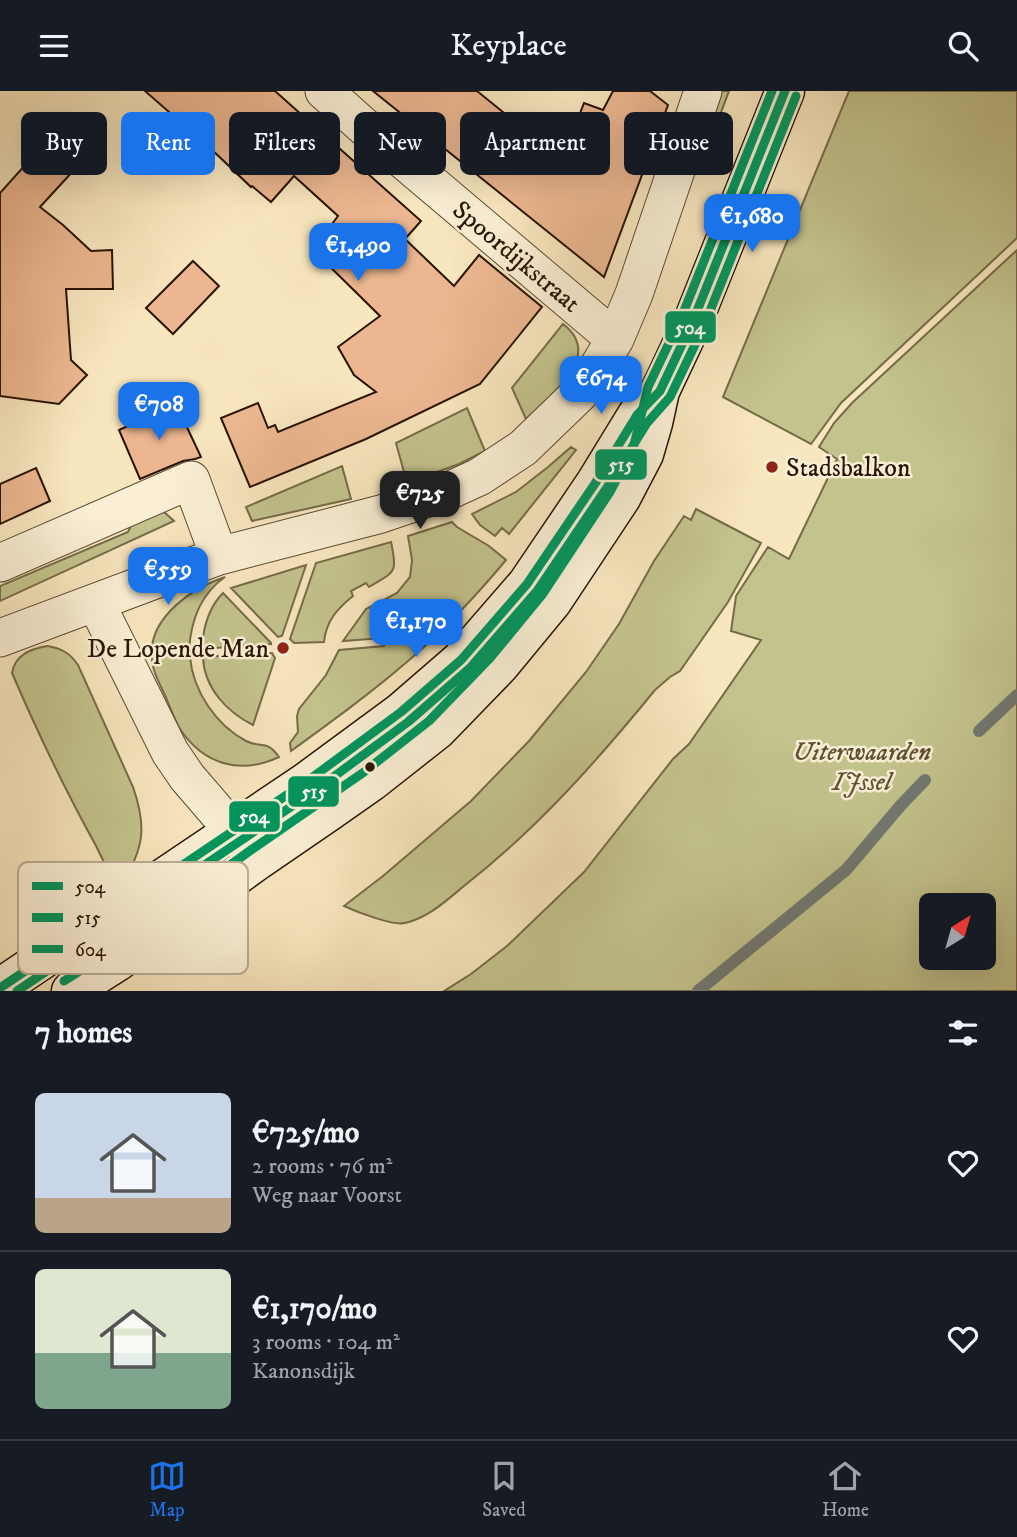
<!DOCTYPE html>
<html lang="en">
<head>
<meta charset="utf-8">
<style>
	:root { --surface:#171b24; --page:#242831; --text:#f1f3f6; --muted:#9ea1a6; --line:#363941; --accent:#1a73e8 }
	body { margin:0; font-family:"IM FELL DW Pica",serif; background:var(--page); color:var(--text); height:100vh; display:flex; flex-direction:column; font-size:26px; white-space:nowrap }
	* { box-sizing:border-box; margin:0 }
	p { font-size:23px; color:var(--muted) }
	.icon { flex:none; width:38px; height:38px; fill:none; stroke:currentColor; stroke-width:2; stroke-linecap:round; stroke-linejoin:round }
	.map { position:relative; height:900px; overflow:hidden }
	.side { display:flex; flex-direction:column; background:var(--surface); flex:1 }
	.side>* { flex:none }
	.banner { position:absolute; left:21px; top:21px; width:976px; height:63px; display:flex; gap:14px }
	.needle { width:46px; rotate:37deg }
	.controls { position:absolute; left:919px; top:802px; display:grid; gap:14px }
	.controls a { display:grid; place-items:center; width:77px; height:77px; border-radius:10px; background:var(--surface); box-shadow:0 7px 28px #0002; font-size:35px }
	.price { position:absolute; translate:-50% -60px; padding:0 16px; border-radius:14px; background:var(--accent); color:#fff; font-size:23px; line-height:46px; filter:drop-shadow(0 2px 4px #0008) }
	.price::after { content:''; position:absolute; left:50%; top:42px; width:21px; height:16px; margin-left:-10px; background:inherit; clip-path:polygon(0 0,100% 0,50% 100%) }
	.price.on { background:#222; color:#fff }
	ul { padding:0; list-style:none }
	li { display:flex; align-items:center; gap:21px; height:175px; padding:0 35px }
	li+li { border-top:2px solid var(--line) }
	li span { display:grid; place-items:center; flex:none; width:196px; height:140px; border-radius:10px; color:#555 }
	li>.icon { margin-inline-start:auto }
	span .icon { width:84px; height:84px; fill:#fffc; stroke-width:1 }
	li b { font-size:30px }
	h2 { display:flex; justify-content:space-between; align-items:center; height:84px; padding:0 35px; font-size:30px }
	.chip { padding:0 24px; border-radius:10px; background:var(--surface); box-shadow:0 7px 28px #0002; font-size:24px; line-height:63px }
	.chip.on { background:var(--accent); color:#fff }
	header { display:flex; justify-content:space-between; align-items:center; height:91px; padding:0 35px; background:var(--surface); font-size:32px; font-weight:600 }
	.tab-bar { display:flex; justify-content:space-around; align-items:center; height:98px; border-top:2px solid var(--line); background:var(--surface); font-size:19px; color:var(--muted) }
	.tab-bar a { display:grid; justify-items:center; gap:4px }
	.tab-bar .on { color:var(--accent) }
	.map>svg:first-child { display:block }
</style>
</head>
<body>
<header><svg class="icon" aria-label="menu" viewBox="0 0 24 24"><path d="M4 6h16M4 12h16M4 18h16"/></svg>Keyplace<svg class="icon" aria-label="search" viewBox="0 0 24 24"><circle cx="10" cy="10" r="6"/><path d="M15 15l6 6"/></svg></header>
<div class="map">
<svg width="1017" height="900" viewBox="0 0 1017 900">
	<rect width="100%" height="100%" fill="#f8e6be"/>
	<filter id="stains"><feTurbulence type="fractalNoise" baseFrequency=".00286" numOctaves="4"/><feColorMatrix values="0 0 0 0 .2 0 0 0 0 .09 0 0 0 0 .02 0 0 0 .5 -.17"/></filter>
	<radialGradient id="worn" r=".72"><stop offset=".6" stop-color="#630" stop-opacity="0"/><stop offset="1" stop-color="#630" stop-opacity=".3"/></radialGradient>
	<!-- green -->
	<path fill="#c3c38d" stroke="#766b48" stroke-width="2" fill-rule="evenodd" d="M722,0h7l-18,48 -4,-2z
		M849,0h168v147l-176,165 -30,41 -88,-47z
		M1017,159v741h-573l27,-17 36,-28 77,-74 89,-113 16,-15 72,-104 -30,-9 5,-35 32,-49 21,12 48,-100 -18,-12 15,-24 18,-20zM931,814h53v52h-53z
		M563,233c42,32 -13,72 -37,95l-14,-31z
		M467,317l18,43 -26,13 -52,19 -11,-40z
		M571,356l5,3 -67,84 -7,-6 -7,8 -15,-11 -8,-11 44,-22 32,-25z
		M342,375l9,33 -99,22 -6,-14z
		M696,418l65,34 -33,59 -48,69 -10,6 -15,13c-58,71 -118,139 -191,196 -17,14 -36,32 -59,37 -12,3 -48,-11 -61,-17l39,-30 88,-75 58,-60 57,-69 33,-48 35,-63 30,-45 7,4z
		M163,420l11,10 -174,80v-15l128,-54 7,-15z
		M452,431l5,5 32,19 17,14c-30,36 -62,70 -98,101 -37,32 -77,61 -117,90l-1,-8 8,-11 -1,-16 2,-7 27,-34 13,-25 45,-4 -1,-8 -40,3 23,-32 31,-16 13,-16 2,-17 -4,-24z
		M391,451c7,32 4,29 -22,45l-3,-4 -15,8 2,5c-16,13 -27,25 -29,46l-30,1 -4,-4 26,-76z
		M306,474l-24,71 -4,1 -47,-49z
		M225,486c-25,17 -34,43 -36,73l-5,1v6h6c3,34 26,68 56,84 16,8 20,-2 33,16 -38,18 -75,8 -99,-28 -5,-9 -9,-19 -13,-29 -4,-10 -10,-20 -13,-30 -14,-47 34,-80 71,-93z
		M223,502l48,50v1l-69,5c1,-21 6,-41 21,-56z
		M47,555c14,2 23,7 31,19l55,122c14,40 11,62 -12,98 -13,-10 -19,-28 -26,-41 -31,-56 -58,-113 -83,-171 3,-18 18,-24 35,-27z
		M272,562l3,5 -22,67c-26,-13 -49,-37 -50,-68z"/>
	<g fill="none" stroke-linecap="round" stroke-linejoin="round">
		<!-- stream -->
		<path stroke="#727973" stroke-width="12" d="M979,640l38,-36
			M698,900l148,-121 55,-65 24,-25"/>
	</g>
	<!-- building -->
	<path fill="#ecb790" stroke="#281303" stroke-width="2" d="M145,0h130l146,130 -16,18 49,47 25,-31 63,52 -62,77 -114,55 -116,48 -29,-69 37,-15 10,25 7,-3 3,7 98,-40 -22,-17 -16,-28 42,-31 -67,-66 25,-34 -44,-40 -23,26 -19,-16 -1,1 -42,-40z
		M373,0h104l85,69 22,-57 19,7 10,-19h37l18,14 -64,172z
		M45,52l29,27 -34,37 23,18 28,26 21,-1 1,39h-47l5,71 16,15 -28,29 -59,-8v-203z
		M193,170l26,25 -46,48 -27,-26z
		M176,313l25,53 -6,2 -12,2 -43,18 -21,-49z
		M36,377l14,33 -50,23v-40z"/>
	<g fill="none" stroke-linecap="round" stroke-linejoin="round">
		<!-- street casing -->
		<g stroke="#5c4832" stroke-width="39">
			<path id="street" d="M324,0l45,40 246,208
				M0,472l191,-83 28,76
				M96,512l74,149 17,25 67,78
				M0,547l219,-82 162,-42 65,-22 33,-15 44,-29 57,-55 18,-26 17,-28 19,-45 69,-203"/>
		</g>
		<!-- secondary casing -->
		<g stroke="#281303" stroke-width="41">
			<path id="secondary" d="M0,897l306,-206 95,-70 60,-52 66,-76 69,-102 41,-67 10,-10
				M71,900l46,-29 141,-102 70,-48 43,-30 66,-52 63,-65 52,-63 69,-104 23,-44 9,-31 7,-32 33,-70 92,-230"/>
		</g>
		<!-- street -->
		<use href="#street" stroke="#faefd5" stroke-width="37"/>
		<!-- secondary -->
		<use href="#secondary" stroke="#faefd5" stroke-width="38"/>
		<!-- bus-1 casing -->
		<g stroke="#faefd5" stroke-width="14">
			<path id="bus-1" d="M0,897l306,-206 95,-70 60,-52 66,-76 69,-102 41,-67 23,-24 33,-70 92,-230"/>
		</g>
		<!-- bus-2 casing -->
		<g stroke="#faefd5" stroke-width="14">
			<path id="bus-2" d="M17,900l296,-199 95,-70 62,-54 67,-77 69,-102 41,-66 23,-26 34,-71 92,-230"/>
		</g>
		<!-- bus-3 casing -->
		<g stroke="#faefd5" stroke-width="14">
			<path id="bus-3" d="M64,890l46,-29 141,-102 113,-78 65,-51 62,-64 51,-62 68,-103 23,-43 15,-62 34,-71 90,-225"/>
		</g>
		<!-- bus-1 -->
		<use href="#bus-1" stroke="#00965e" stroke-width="9"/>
		<!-- bus-2 -->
		<use href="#bus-2" stroke="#00965e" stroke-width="9"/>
		<!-- bus-3 -->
		<use href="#bus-3" stroke="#00965e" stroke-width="9"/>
	</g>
	<!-- markers -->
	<g fill="#8f2418" stroke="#faefd5" stroke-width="2.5">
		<circle cx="772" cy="376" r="7"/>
		<circle cx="283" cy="557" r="7"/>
	</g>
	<circle fill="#281303" stroke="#faefd5" stroke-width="2.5" cx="370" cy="676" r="6"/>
	<g text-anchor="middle" stroke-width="5" stroke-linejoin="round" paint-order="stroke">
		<!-- street labels -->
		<g font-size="26" fill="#281303" stroke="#faefd5">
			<text transform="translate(517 165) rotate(40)" y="9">Spoordijkstraat</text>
		</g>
		<!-- poi labels -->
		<g font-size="26" fill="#281303" stroke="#faefd5" text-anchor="start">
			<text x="786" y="385">Stadsbalkon</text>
			<text x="269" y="566" text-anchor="end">De Lopende Man</text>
		</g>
		<!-- park labels -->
		<g font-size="26" font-style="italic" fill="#5e5133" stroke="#faefd5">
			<text x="862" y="669">Uiterwaarden<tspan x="862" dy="30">IJssel</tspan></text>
		</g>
	</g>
	<!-- legend -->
	<rect x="18" y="771" width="230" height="112" rx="10" fill="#faefd5" stroke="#bbad96" stroke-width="2"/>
	<rect x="32" y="791" width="31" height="8" fill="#00965e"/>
	<rect x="32" y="822" width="31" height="9" fill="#00965e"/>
	<rect x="32" y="854" width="31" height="8" fill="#00965e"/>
	<g font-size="19" fill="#281303">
		<text x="75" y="802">504</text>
		<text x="75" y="833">515</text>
		<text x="75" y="865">604</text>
	</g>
	<g stroke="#faefd5" stroke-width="2.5">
		<rect x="664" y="219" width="53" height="34" rx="7" fill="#00965e"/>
		<rect x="594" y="357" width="54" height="33" rx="7" fill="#00965e"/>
		<rect x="287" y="684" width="53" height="33" rx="7" fill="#00965e"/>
		<rect x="228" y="709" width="53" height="33" rx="7" fill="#00965e"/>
	</g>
	<g font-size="19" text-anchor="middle" font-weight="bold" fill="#fff">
		<text x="690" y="243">504</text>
		<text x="621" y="380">515</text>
		<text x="314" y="707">515</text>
		<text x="254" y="732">504</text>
	</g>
	<rect width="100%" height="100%" filter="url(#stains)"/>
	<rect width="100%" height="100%" fill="url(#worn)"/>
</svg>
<div class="controls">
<a><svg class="needle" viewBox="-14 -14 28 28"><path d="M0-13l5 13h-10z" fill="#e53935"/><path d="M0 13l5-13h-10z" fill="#9ea1a6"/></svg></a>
</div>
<b class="price" style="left:752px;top:163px">€1,680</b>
<b class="price" style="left:358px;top:192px">€1,490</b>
<b class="price" style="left:601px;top:325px">€674</b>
<b class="price" style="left:159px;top:351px">€708</b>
<b class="price on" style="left:420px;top:440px">€725</b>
<b class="price" style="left:168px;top:516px">€559</b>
<b class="price" style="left:416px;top:568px">€1,170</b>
<div class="banner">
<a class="chip">Buy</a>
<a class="chip on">Rent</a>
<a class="chip">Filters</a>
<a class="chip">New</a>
<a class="chip">Apartment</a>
<a class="chip">House</a>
</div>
</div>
<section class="side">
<h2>7 homes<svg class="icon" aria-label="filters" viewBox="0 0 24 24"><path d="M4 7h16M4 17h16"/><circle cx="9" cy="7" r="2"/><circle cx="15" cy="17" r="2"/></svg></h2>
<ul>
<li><span style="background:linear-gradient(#c9d6e8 75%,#b9a48a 0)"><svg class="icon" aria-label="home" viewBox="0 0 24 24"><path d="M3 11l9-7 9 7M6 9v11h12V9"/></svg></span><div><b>€725/mo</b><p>2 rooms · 76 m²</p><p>Weg naar Voorst</p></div><svg class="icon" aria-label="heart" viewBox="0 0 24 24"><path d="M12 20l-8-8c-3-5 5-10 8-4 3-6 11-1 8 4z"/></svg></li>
<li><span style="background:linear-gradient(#dfe7d0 60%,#7fa58c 0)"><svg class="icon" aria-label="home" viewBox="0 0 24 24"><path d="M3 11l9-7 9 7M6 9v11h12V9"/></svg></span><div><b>€1,170/mo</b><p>3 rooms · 104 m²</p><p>Kanonsdijk</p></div><svg class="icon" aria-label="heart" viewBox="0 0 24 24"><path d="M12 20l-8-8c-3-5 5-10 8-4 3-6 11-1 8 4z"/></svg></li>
</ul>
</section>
<nav class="tab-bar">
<a class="on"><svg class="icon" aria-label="map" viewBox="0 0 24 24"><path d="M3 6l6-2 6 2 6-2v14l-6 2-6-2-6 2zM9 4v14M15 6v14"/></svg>Map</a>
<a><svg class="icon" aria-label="saved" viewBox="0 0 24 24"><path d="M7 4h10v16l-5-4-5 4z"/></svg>Saved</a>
<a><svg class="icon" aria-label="home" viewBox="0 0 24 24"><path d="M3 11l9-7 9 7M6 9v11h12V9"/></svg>Home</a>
</nav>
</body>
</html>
